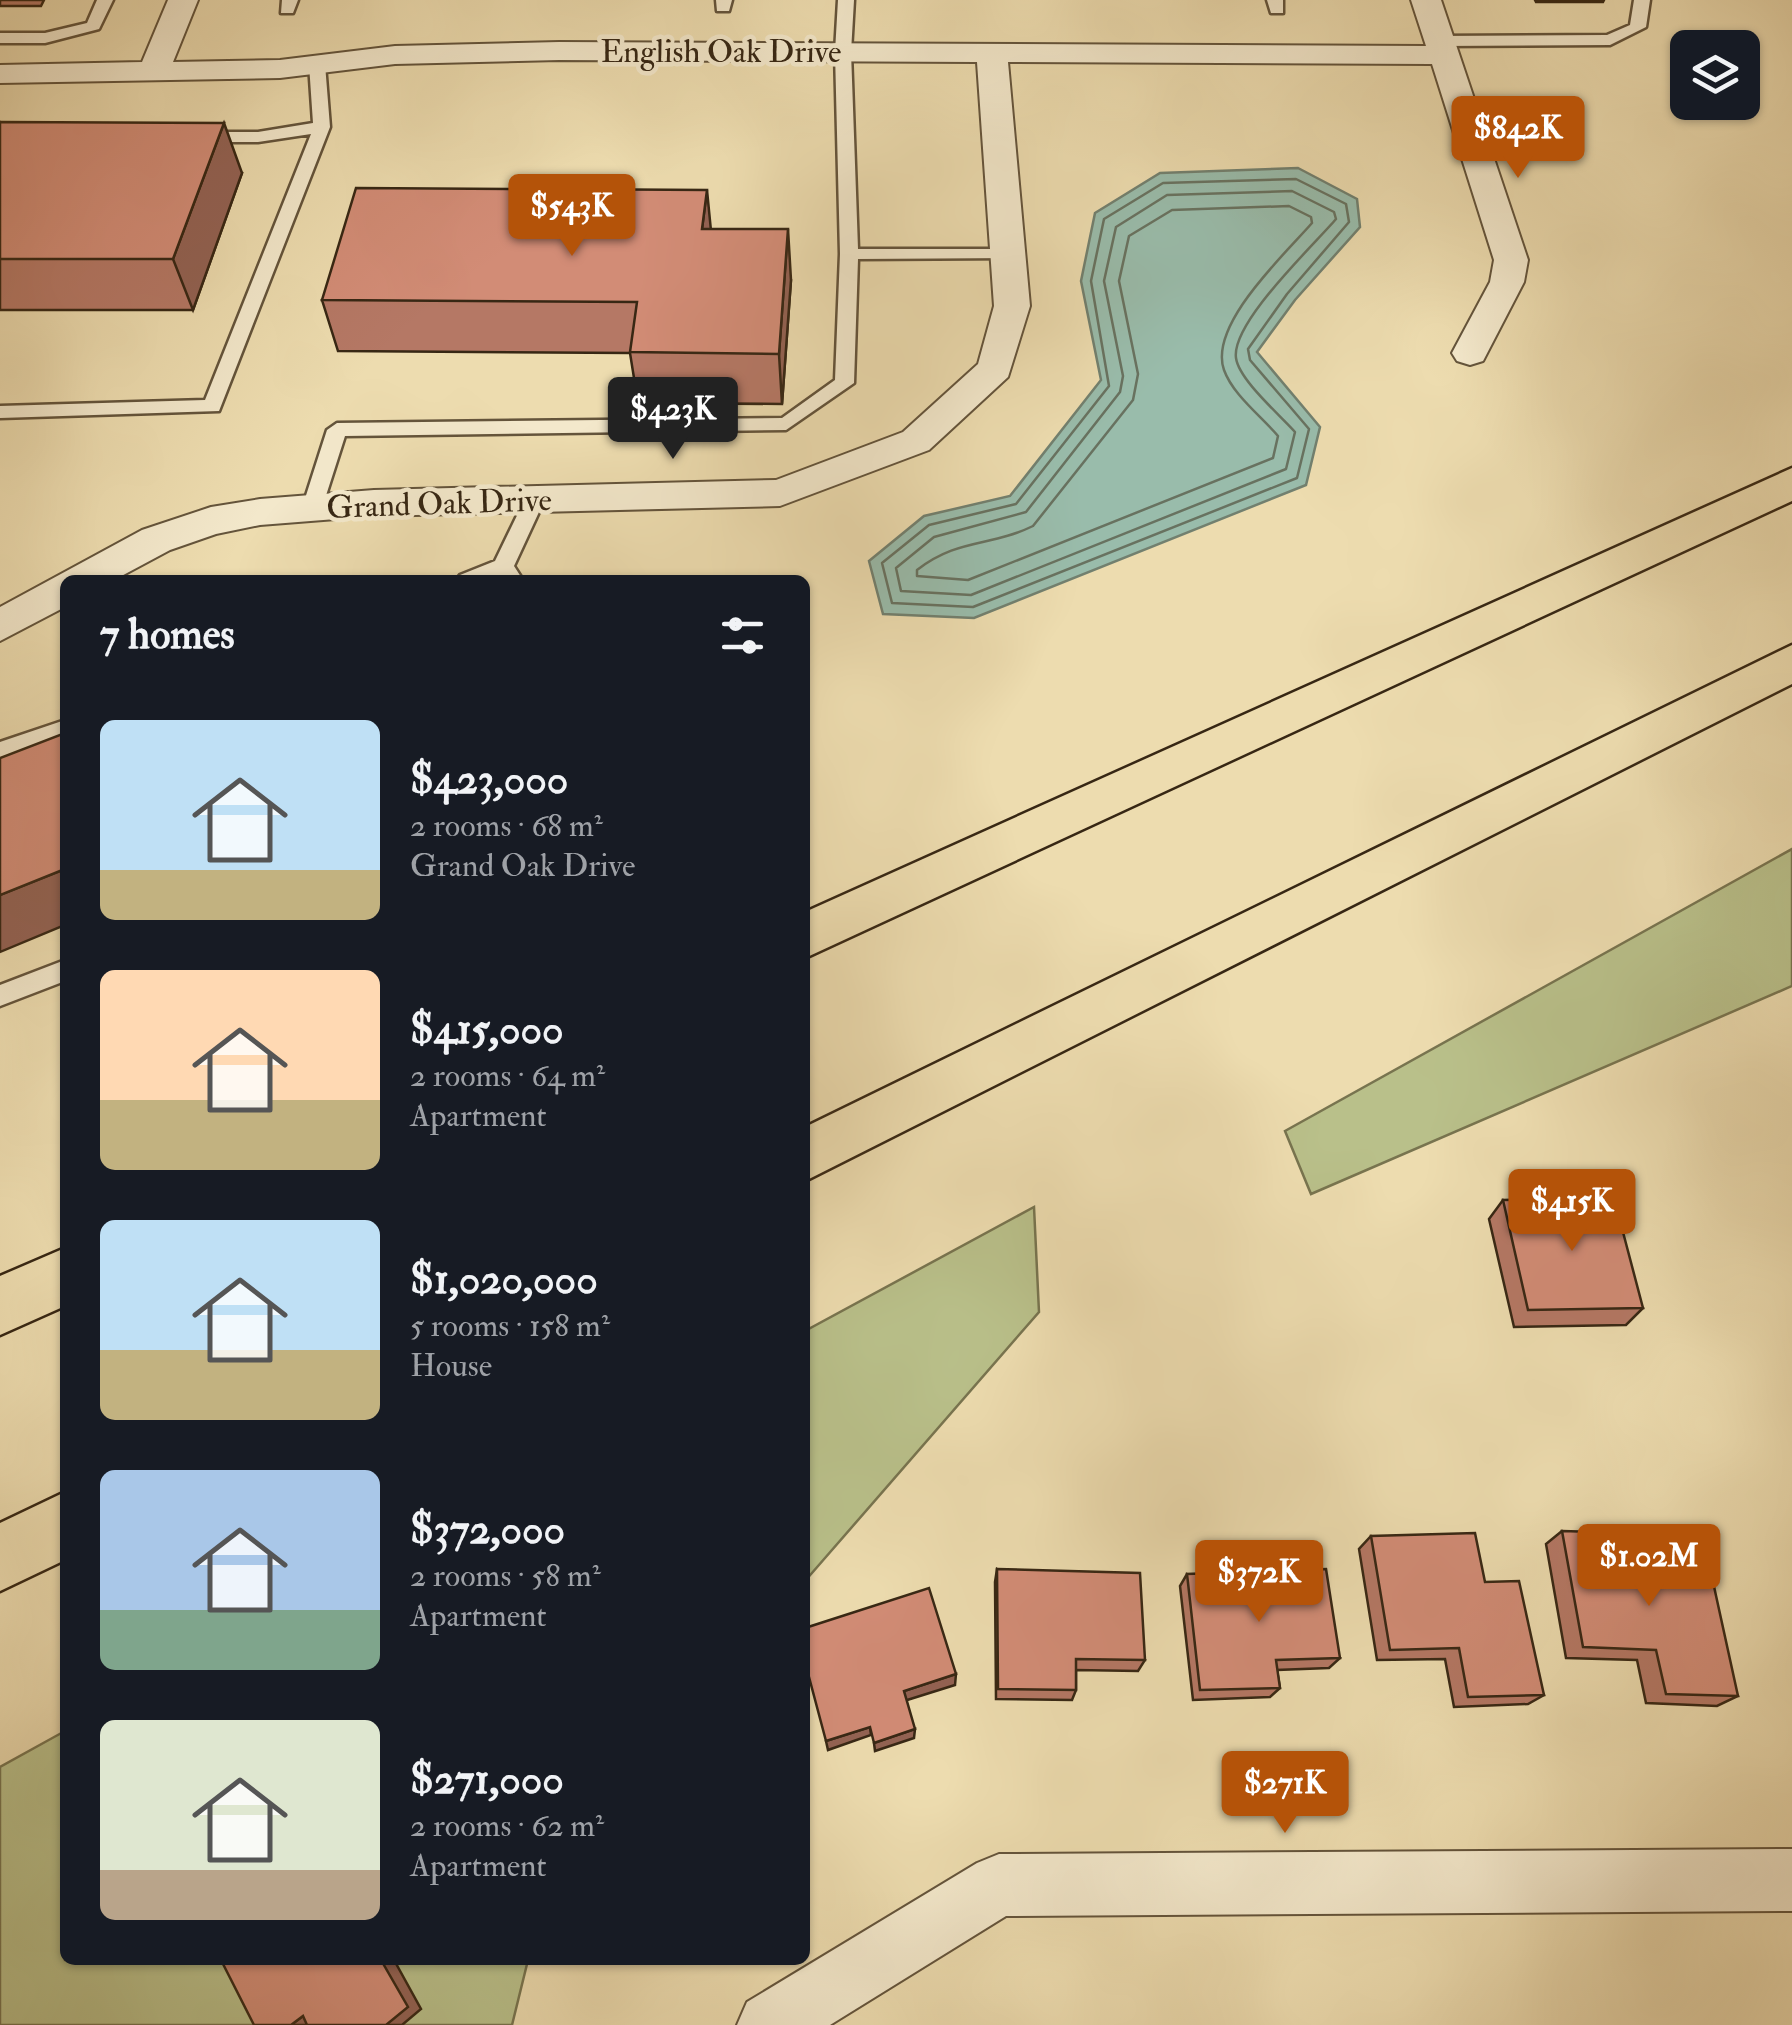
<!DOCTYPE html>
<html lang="en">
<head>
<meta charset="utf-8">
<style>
	:root { --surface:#171b24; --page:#242831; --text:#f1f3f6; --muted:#9ea1a6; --accent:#b45309 }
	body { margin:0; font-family:"IM FELL Double Pica",serif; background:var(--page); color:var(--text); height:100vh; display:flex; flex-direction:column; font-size:38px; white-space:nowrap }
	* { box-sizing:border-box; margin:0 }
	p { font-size:32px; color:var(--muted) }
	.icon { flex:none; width:55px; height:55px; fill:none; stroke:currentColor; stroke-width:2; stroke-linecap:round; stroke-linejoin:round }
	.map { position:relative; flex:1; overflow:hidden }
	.side { position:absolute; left:60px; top:575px; width:750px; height:1390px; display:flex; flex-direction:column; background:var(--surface); border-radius:15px; box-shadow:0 2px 8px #0004 }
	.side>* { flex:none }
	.fabs { position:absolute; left:1670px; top:30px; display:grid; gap:20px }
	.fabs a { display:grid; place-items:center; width:90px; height:90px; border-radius:15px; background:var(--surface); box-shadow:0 2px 8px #0004; font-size:50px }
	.price { position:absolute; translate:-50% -85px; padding:0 22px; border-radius:10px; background:var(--accent); color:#fff; font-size:32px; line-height:65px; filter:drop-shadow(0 2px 5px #0008) }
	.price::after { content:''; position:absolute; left:50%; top:60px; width:30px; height:22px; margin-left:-15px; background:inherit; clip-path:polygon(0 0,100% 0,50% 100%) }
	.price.current { background:#222; color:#fff }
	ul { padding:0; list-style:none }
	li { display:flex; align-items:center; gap:30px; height:250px; padding:0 40px }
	li span { display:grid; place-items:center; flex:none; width:280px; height:200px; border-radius:15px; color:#555 }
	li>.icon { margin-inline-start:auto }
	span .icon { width:120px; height:120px; fill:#fffc; stroke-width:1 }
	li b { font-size:42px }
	h2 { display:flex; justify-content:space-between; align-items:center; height:120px; padding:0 40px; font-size:42px }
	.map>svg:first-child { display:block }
</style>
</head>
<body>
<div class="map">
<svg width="1792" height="2025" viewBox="0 0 1792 2025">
	<rect width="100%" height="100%" fill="#eddcaf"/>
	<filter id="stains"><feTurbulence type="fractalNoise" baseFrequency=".002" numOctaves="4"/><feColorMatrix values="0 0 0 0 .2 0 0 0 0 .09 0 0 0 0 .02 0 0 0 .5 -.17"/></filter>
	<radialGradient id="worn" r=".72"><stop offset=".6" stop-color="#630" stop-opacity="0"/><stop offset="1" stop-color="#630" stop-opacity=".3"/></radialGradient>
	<!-- green -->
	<path fill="#b9c08a" stroke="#78744f" stroke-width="2.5" d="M1792,849v137l-481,208 -26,-63z
		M1034,1207l5,105 -234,269v-250z
		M65,1731v229h463l-16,65h-512v-258z"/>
	<!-- water -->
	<path fill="#99bcab" stroke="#72806f" stroke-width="2.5" d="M1298,168l59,31 3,28 -65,73 -38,52 63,75 -14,58 -332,133 -91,-4 -14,-53 55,-45 86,-20 91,-116 -20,-99 14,-68 65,-40z"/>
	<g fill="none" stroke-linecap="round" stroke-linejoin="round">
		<!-- shore -->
		<path stroke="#687260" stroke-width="2.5" d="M1296,179l50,25 3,18 -62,72 -39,55 2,11 59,69 -12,49 -324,129 -81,-4 -10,-40 47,-38 87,-21 93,-118 -18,-105 13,-62 59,-36z
			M1292,191l42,21 2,7c-23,27 -105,104 -100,139 3,22 44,57 59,74l-9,37 -315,126 -70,-4 -5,-23 38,-31 92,-25 94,-120 3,-16 -19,-95 12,-54 51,-32z
			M1289,206l22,11 1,6c-27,31 -104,102 -88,147 9,25 37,46 54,66l-5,22 -305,122 -51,-4v-6c41,-32 73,-23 116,-44l100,-126 5,-26 -19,-93 10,-45 43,-26z"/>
		<!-- service casing -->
		<g stroke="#64543b" stroke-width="5">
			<path id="service" d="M97,0h16l-14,29 -54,14h-45v-10h45l42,-10z
				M282,0h16l-5,13h-12z
				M716,0h16l-3,11h-12z
				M838,0h16l-3,52 7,197h150l6,1v8l-156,1 -4,124 -68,47 -441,6 -23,72 -10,7 -7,-2 -3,-5 25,-78 10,-7 445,-5 53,-38 5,-126 -5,-202z
				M1267,0h16v13h-12z
				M1634,0h16l-4,27 -36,18 -171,1 -8,-5 8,-5 168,-1 23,-10z
				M317,59l8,5 5,63 -111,284 -219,7v-12l205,-6 106,-266 -53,8h-60l-8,-5 8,-5h60l55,-9 -4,-59z
				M535,492l10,7 -31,67 9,14h-22l-2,-4 -11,4h-32l4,-5 35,-14 30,-62z
				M65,720v17l-65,23v-18z
				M65,960v21l-65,25v-21z"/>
		</g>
		<!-- minor casing -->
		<g stroke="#64543b" stroke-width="4">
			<path id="minor" d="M168,0h30l-25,62 107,-2 115,-14 164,-4 867,4 -15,-46h30l87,260 -4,22 -41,79 -13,4 -13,-4 -5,-8 38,-71 4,-22 -62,-196 -424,-2 22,244 -22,71 -79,73 -149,56 -406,10 -114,9 -44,9 -46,16 -56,30h-49v27l-65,34v-34l142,-77 69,-23 49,-8 114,-9 402,-10 127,-48 75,-68 16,-58 -17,-244 -418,-2 -164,4 -115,14 -280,5v-18l142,-3z
				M1792,1849v62l-786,5 -176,109h-93l10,-23 230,-139 22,-9z"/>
		</g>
		<!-- motorway casing -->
		<g stroke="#372714" stroke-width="5">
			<path id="motorway" d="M1792,468v33l-987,457v-46z
				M1792,645v39l-987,497v-54z
				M65,1248v58l-65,29v-59z
				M65,1492v68l-65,31v-68z"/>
		</g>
		<!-- service -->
		<use href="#service" fill="#f3e8cb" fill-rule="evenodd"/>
		<!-- minor -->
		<use href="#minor" fill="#f3e8cb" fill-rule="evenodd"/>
		<!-- motorway -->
		<use href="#motorway" fill="#eddcaf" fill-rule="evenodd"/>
	</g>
	<!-- wall -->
	<path fill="#b57865" stroke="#372714" stroke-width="2.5" d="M0,0h44l-3,6h-41z
		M1535,0h69l-1,2h-67z
		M0,122l242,51 -49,137h-193z
		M711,229l80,51 -9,124 -144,-1 -8,-50 -292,-2 -16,-51z
		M1503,1200l140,108 -17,17 -112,2 -25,-108z
		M1562,1531l111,48 65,117 -21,10 -71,-3 -9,-43 -71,-2 -20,-114z
		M1371,1536l114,46 59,113 -16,9 -74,3 -9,-48 -68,1 -18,-111z
		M997,1569l148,91 -7,11 -62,-1v20l-4,10 -76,-1 -1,-117z
		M1187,1574l153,84 -11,10 -52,2 3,18 -10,9 -77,3 -13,-114z"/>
	<!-- shaded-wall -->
	<path fill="#936253" stroke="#372714" stroke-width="2.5" d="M224,123l18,50 -49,137 -20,-51z
		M707,190l5,51 -10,-12z
		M788,229l3,51 -9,124 -3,-50z
		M65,869v56l-65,27v-57z
		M956,1674l-1,11 -51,16v-10z
		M870,1727l1,8 -43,15 -2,-9z
		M915,1729l-1,9 -39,13 -1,-8z
		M381,1960h13l27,49 -19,16h-16z
		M303,2016l7,9h-19z"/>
	<!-- building -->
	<path fill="#d28c76" stroke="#372714" stroke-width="2.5" d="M0,122l224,1 -51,136h-173z
		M356,188l351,2 -5,39h86l-9,125 -149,-2 7,-50 -315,-2z
		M65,733v136l-65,26v-137z
		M1614,1198l29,110 -115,2 -25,-110z
		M1562,1531l102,3 9,45 40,3 25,114 -72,-2 -10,-44 -73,-3z
		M1475,1533l10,49 34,-1 25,114 -76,2 -9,-49 -69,2 -19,-114z
		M997,1569l143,4 5,87 -69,-1v31l-78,-1z
		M1326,1569l14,89 -64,2 4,28 -80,2 -13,-116z
		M929,1588l27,86 -52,17 11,38 -41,14 -4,-16 -44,14 -21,-79v-34z
		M221,1960h160l27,47 -22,18h-79l-4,-9 -12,9h-37z"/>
	<g text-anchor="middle" stroke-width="9" stroke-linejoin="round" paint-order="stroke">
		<!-- far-street labels -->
		<g font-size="32" fill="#372714" stroke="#f3e8cb">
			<text x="721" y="62">English Oak Drive</text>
			<text transform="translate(439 503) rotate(-2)" y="11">Grand Oak Drive</text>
		</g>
	</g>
	<rect width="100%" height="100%" filter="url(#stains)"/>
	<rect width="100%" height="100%" fill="url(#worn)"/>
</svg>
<div class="fabs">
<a><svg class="icon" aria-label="layers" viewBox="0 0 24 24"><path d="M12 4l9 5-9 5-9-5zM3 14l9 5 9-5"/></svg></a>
</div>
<b class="price" style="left:1518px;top:181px">$842K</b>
<b class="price" style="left:572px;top:259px">$543K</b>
<b class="price current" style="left:673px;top:462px">$423K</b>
<b class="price" style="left:1572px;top:1254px">$415K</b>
<b class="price" style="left:1649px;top:1609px">$1.02M</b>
<b class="price" style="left:1259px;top:1625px">$372K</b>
<b class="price" style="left:1285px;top:1836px">$271K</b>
<section class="side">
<h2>7 homes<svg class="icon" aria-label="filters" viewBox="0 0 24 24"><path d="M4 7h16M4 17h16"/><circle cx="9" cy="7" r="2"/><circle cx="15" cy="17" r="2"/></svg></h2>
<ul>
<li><span style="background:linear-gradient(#bfe0f5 75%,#c2b280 0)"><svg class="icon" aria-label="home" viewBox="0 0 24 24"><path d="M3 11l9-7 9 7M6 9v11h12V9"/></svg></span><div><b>$423,000</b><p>2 rooms · 68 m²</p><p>Grand Oak Drive</p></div></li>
<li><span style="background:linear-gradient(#ffd9b3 65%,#c2b280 0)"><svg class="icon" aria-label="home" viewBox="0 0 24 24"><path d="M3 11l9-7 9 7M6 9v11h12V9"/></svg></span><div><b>$415,000</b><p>2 rooms · 64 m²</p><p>Apartment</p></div></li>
<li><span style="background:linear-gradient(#bfe0f5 65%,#c2b280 0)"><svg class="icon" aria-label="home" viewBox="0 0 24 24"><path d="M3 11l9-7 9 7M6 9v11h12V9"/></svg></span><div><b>$1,020,000</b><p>5 rooms · 158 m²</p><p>House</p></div></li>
<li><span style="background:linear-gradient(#a9c7e8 70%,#7fa58c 0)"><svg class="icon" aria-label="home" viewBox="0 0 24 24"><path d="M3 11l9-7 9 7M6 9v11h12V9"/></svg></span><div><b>$372,000</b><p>2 rooms · 58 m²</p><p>Apartment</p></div></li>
<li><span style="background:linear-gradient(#dfe7d0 75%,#b9a48a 0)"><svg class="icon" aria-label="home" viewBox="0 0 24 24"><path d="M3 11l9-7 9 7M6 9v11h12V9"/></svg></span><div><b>$271,000</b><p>2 rooms · 62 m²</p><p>Apartment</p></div></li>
</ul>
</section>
</div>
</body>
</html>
